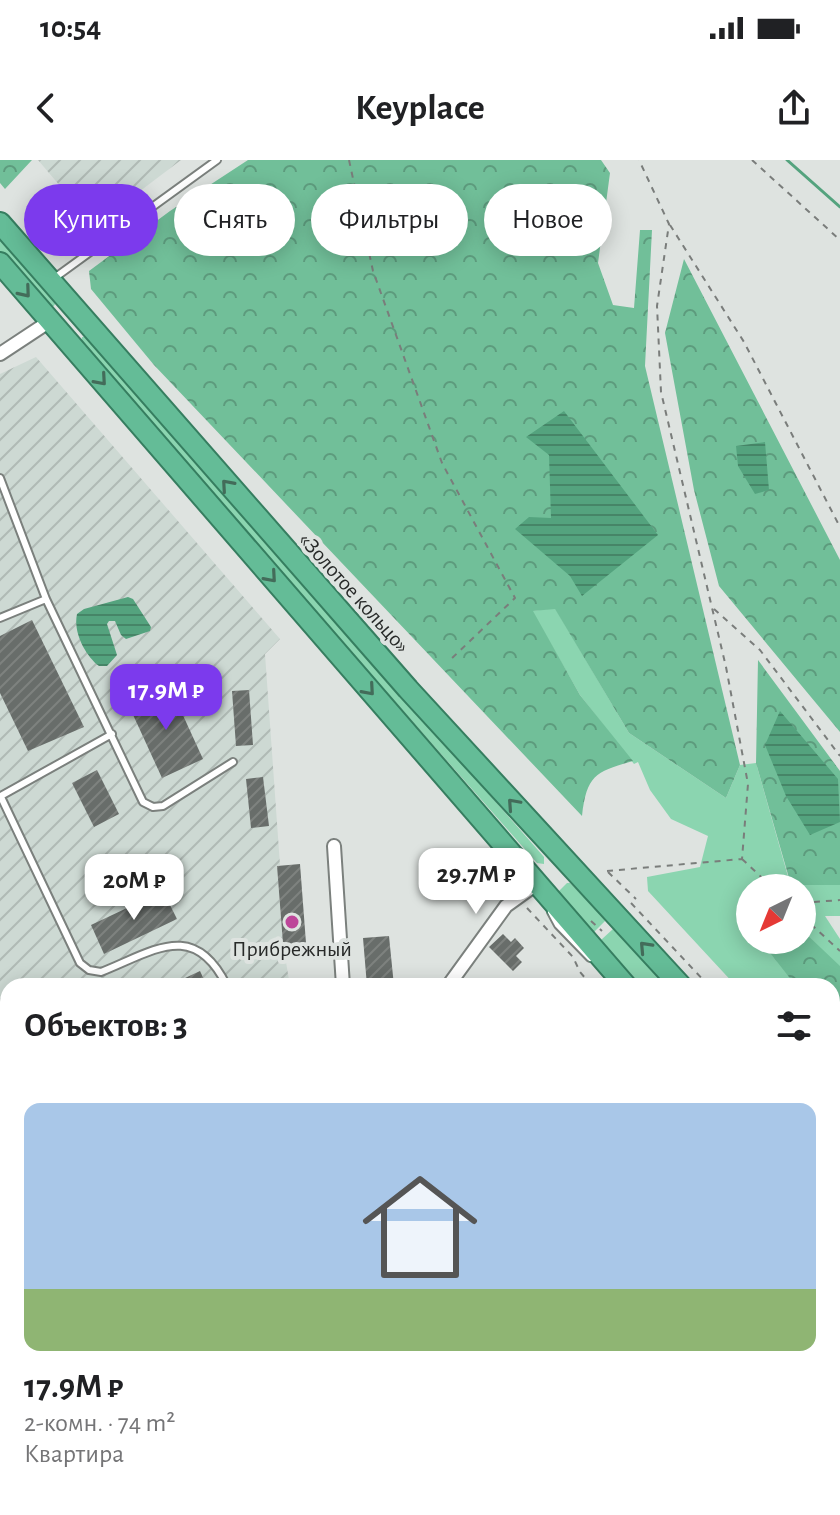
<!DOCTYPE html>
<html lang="ru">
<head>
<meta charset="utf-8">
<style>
	:root { --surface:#fff; --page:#f2f2f2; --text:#202124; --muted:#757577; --accent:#7c3aed }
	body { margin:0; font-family:"Alegreya Sans",sans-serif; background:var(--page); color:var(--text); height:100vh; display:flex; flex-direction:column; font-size:30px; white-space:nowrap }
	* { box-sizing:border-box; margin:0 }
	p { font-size:26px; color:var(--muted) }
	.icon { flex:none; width:44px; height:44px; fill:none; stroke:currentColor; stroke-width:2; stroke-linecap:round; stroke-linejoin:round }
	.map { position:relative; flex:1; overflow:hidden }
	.side { position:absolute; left:0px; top:818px; width:840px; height:538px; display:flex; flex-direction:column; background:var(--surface); border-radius:24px 24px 0 0; box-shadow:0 4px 20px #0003 }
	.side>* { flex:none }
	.banner { position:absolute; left:24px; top:24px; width:792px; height:72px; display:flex; gap:16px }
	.needle { width:52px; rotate:223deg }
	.fabs { position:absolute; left:736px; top:714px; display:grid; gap:16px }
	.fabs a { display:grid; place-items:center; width:80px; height:80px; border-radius:50%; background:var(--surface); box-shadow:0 4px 20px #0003; font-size:40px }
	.price { position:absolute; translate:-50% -68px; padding:0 18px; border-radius:16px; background:#fff; color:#222; font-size:26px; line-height:52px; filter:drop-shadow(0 2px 4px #0008) }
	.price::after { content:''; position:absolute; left:50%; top:48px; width:24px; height:18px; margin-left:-12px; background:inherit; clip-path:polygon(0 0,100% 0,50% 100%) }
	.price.current { background:var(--accent); color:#fff }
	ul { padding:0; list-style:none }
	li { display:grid; align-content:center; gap:16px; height:424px; padding:0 24px }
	li span { display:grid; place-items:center; height:248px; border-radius:16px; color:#555 }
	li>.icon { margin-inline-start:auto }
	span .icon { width:144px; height:144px; fill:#fffc; stroke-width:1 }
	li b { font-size:34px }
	h2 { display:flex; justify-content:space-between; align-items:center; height:96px; padding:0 24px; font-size:34px }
	.tag { padding:0 28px; border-radius:36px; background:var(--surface); box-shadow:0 4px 20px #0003; font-size:28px; line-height:72px }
	.tag.current { background:var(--accent); color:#fff }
	.status { display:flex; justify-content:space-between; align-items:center; height:56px; padding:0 40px; background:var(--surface); direction:ltr }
	.status svg { height:22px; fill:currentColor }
	header { display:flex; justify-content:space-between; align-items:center; height:104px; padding:0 24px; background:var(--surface); font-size:36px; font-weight:600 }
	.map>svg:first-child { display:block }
</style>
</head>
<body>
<div class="status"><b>10:54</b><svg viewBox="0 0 49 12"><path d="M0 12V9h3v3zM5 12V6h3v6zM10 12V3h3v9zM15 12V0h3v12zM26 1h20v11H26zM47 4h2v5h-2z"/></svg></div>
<header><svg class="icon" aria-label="back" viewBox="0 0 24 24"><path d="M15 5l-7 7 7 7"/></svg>Keyplace<svg class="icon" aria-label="share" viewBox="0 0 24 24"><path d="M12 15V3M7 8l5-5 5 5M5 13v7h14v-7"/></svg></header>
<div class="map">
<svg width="840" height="1355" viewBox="0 0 840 1355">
	<defs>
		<pattern id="industrial-furrows" width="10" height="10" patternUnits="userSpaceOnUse" patternTransform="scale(2)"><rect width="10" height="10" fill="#cdd9d3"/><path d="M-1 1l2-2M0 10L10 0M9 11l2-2" fill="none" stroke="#b0bab5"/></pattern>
		<pattern id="forest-crowns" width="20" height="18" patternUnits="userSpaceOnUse" patternTransform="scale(2)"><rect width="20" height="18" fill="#71bf99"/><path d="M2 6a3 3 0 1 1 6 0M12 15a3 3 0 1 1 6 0" fill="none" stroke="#5d9b7d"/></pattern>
		<pattern id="water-rules" width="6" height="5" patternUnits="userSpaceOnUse" patternTransform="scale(2)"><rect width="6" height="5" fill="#54a37e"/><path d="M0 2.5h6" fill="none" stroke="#468567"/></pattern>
		<pattern id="building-hatch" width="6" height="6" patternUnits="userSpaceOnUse" patternTransform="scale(2)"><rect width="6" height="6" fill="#686d6a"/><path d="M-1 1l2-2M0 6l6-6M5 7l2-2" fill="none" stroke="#7e827f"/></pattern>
	</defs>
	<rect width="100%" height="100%" fill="#dee3e0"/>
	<!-- industrial -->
	<path fill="url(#industrial-furrows)" d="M38,0h143l-87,66z
		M36,197l244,282 -15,15 15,211 -3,1 6,78 7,42h-282v522h341l1,7h-350v-1141z"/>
	<!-- grass -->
	<path fill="#8bd5b0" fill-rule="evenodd" d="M0,75l56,67 -2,4 -7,1 -47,-54z
		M82,177h6l456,520v7l-7,-1 -456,-518z
		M555,448l74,125 97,65 14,-33 16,-2 33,117 51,2v34h-15l15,23v160l-8,-8v-105h-96l-88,-95 -1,-14 53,-10 8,-31 -37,-17 -21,-29 -12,-28 -4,2 -54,-69 -48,-84zM750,728h52v52h-52z
		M567,723h3l36,37 -13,13 -34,-37v-5z
		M613,769l54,57h-26l-40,-46z"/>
	<!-- forest -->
	<path fill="url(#forest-crowns)" d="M0,0h32l-27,29 -5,-6z
		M248,0h353l9,13 -12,90 15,42 21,3 6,-78h12l-7,136 95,399 -14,33 -97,-65 -74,-124 -22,2 47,84 53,66c-37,11 -46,13 -51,55l-428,-451 -63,-76 -2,-18 81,-60z
		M684,99l156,301v172l-121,-146 -25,-96 -29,-157z
		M758,500l82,111v114h-49l-35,-122z
		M802,770l38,36v49l-8,-5v-24h-36l-36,-46h42z
		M840,1289v66h-84l8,-7h68v-53z"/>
	<!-- water -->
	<path fill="url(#water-rules)" d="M564,251l94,124 -76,61 -12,-20 -55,-47 14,-12 22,1 -2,-63 -23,-18z
		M765,282l4,48 -14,4 -17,-28 -2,-20z
		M128,437l5,2 18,28 -1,4 -24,8 -5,-4 -6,-14h-6l-2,3 10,31 -10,11h-8c-14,-11 -26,-34 -22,-52l7,-5z
		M780,551l58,68 2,43 -30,13 -24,-39 -21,-51z"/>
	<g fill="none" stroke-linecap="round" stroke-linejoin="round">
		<!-- stream -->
		<path stroke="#54a37e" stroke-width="3" d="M787,0l53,47"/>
	</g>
	<!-- building -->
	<path fill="url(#building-hatch)" d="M32,460l52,107 -56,24 -28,-58v-57z
		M170,527l33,72 -41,19 -33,-72z
		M249,530l4,55 -17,1 -4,-55z
		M97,610l22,44 -25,13 -22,-44z
		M263,617l6,49 -18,2 -5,-49z
		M300,704l6,79 -23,1 -6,-78z
		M163,731l14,28 -73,35 -13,-29z
		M503,774l8,8 4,-4 9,10 -8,8 6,6 -9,9 -24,-24z
		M389,776l5,50h-27l-4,-48z
		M200,811l7,15h-39z
		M0,949l8,18v7l-8,3z
		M0,1120l8,17v51l-8,-17z
		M81,1348h23l3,7h-23z
		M158,1348h23l4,7h-23z
		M668,1348h23l-8,7h-8z"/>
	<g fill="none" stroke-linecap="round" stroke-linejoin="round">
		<!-- service casing -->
		<g stroke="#7b807d" stroke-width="10">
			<path id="service" d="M53,119l164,-119
				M0,318l46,121 97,203 10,5 10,-1 70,-44
				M0,458l46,-19
				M1,636l111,-62
				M1,637l79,166 9,7 12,2c53,-21 93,-53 126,14
				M551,752l7,13 32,33
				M0,999l8,-4
				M284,1348l2,7
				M496,1348l6,7
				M440,1355l8,-7
				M603,1355l8,-7"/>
		</g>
		<!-- minor casing -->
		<g stroke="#7b807d" stroke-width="16">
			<path id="minor" d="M0,194l50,-33
				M334,686l9,140
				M448,826l58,-80 32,-23
				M379,1348l1,7"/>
		</g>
		<!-- trunk casing -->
		<g stroke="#367e60" stroke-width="24">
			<path id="trunk" d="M0,63l408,466 273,297
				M0,103l626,723
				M832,988l8,9
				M832,1060l8,9"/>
		</g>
		<!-- path -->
		<path stroke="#7a7d7b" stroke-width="2" stroke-dasharray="6 6" stroke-linecap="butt" d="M349,0l24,111 69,192 73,135 -66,63
			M752,0l88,80
			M670,65l74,117 96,185
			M714,449l46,41 80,106
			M742,699l31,29
			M607,711l135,-12 6,-75 -22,-117 -65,-275 -4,-86 12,-82 -30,-64
			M608,712l28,27
			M631,743l78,83
			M802,743l38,-3
			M527,748l46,49 7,15 12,14
			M802,756l38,35
			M591,761l11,10
			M832,955l8,9
			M832,1099l8,9
			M832,1198l8,-7"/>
		<!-- service -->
		<use href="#service" stroke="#fff" stroke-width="6"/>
		<!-- minor -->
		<use href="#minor" stroke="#fff" stroke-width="12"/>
		<!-- trunk -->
		<use href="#trunk" stroke="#64bc97" stroke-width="20"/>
	</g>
	<!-- one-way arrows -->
	<defs><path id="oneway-chevron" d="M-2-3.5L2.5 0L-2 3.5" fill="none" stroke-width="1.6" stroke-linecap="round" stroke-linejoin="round" transform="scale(2)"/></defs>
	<g stroke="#436c5a">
		<use href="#oneway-chevron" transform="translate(25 132) rotate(50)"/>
		<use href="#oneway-chevron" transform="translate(101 220) rotate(49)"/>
		<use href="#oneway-chevron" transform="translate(227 325) rotate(-131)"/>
		<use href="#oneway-chevron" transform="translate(271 417) rotate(49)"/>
		<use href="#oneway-chevron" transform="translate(369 530) rotate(49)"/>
		<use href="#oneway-chevron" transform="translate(513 644) rotate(-132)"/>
		<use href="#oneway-chevron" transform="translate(645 787) rotate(-133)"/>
	</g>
	<!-- markers -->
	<circle fill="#bd4599" stroke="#dee3e0" stroke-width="3" cx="292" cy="762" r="8"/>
	<g text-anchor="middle" stroke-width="8" stroke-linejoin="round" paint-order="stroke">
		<!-- street labels -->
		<g font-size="22" fill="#282a29" stroke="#dee3e0">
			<text transform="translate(355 432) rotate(48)" y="8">«Золотое кольцо»</text>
		</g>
		<!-- poi labels -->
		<g font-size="22" fill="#282a29" stroke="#dee3e0">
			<text x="292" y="796">Прибрежный</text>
		</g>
	</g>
</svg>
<div class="fabs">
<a><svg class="needle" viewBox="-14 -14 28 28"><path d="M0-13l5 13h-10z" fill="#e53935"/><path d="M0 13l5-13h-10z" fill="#757577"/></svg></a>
</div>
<b class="price current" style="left:166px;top:572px">17.9M ₽</b>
<b class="price" style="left:476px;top:756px">29.7M ₽</b>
<b class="price" style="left:134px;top:762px">20M ₽</b>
<div class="banner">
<a class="tag current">Купить</a>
<a class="tag">Снять</a>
<a class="tag">Фильтры</a>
<a class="tag">Новое</a>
</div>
<section class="side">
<h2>Объектов: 3<svg class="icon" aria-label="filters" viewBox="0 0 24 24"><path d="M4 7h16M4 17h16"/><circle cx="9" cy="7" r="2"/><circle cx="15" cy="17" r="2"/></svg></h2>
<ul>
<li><span style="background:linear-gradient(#a9c7e8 75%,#8fb573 0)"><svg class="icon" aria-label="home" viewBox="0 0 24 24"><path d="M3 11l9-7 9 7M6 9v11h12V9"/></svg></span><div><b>17.9M ₽</b><p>2-комн. · 74 m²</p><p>Квартира</p></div></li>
</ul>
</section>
</div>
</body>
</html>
